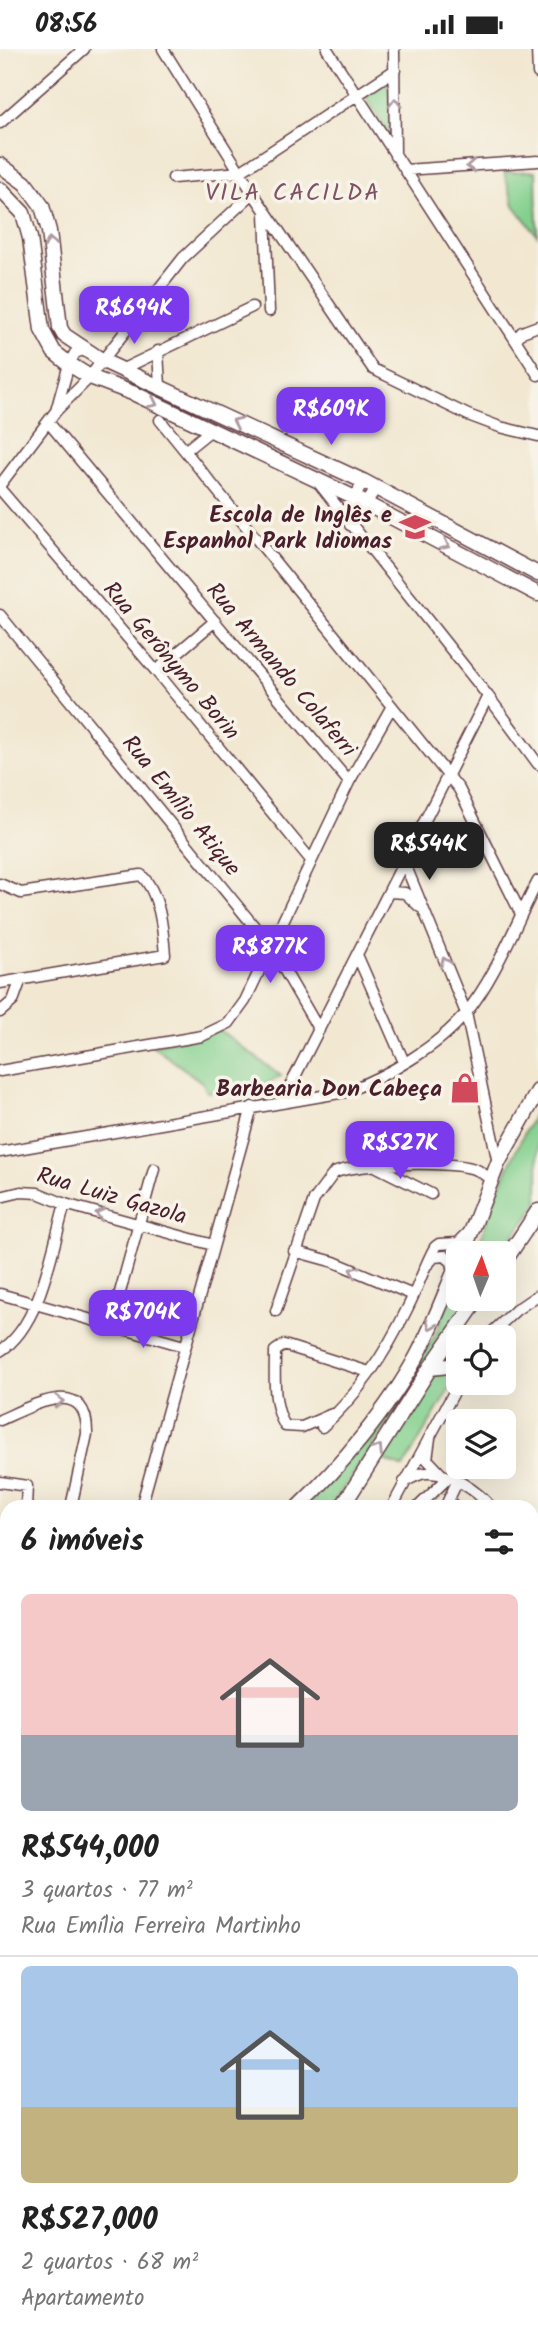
<!DOCTYPE html>
<html lang="pt">
<head>
<meta charset="utf-8">
<style>
	:root { --surface:#fff; --page:#f6f6f6; --text:#222; --muted:#767676; --line:#e0e0e0; --accent:#7c3aed }
	body { margin:0; font-family:Kalam,sans-serif; background:var(--page); color:var(--text); height:100vh; display:flex; flex-direction:column; font-size:26px; white-space:nowrap }
	* { box-sizing:border-box; margin:0 }
	p { font-size:23px; color:var(--muted) }
	.icon { flex:none; width:38px; height:38px; fill:none; stroke:currentColor; stroke-width:2; stroke-linecap:round; stroke-linejoin:round }
	.map { position:relative; flex:1; overflow:hidden }
	.side { position:absolute; left:0px; top:1451px; width:539px; height:842px; display:flex; flex-direction:column; background:var(--surface); border-radius:21px 21px 0 0; box-shadow:0 7px 28px #0002 }
	.side>* { flex:none }
	.needle { width:46px; rotate:2deg }
	.controls { position:absolute; left:446px; top:1192px; display:grid; gap:14px }
	.controls a { display:grid; place-items:center; width:70px; height:70px; border-radius:10px; background:var(--surface); box-shadow:0 7px 28px #0002; font-size:35px }
	.price { position:absolute; translate:-50% -60px; padding:0 16px; border-radius:14px; background:var(--accent); color:#fff; font-size:23px; line-height:46px; filter:drop-shadow(0 2px 4px #0008) }
	.price::after { content:''; position:absolute; left:50%; top:42px; width:21px; height:16px; margin-left:-10px; background:inherit; clip-path:polygon(0 0,100% 0,50% 100%) }
	.price.on { background:#222; color:#fff }
	ul { padding:0; list-style:none }
	li { display:grid; align-content:center; gap:14px; height:371px; padding:0 21px }
	li+li { border-top:2px solid var(--line) }
	li span { display:grid; place-items:center; height:217px; border-radius:10px; color:#555 }
	li>.icon { margin-inline-start:auto }
	span .icon { width:126px; height:126px; fill:#fffc; stroke-width:1 }
	li b { font-size:30px }
	h2 { display:flex; justify-content:space-between; align-items:center; height:84px; padding:0 21px; font-size:30px }
	.status { display:flex; justify-content:space-between; align-items:center; height:49px; padding:0 35px; background:var(--surface); direction:ltr }
	.status svg { height:19px; fill:currentColor }
	.map>svg:first-child { display:block }
</style>
</head>
<body>
<div class="status"><b>08:56</b><svg viewBox="0 0 49 12"><path d="M0 12V9h3v3zM5 12V6h3v6zM10 12V3h3v9zM15 12V0h3v12zM26 1h20v11H26zM47 4h2v5h-2z"/></svg></div>
<div class="map">
<svg width="538" height="2291" viewBox="0 0 538 2291">
	<rect width="100%" height="100%" fill="#f7f3e8"/>
	<filter id="ink" filterUnits="userSpaceOnUse"><feTurbulence type="fractalNoise" baseFrequency=".0143" numOctaves="2"/><feDisplacementMap in="SourceGraphic" scale="14" xChannelSelector="R" yChannelSelector="G"/><feConvolveMatrix kernelMatrix="1 2 1 2 8 2 1 2 1" color-interpolation-filters="sRGB"/></filter>
	<filter id="wash" filterUnits="userSpaceOnUse"><feTurbulence type="fractalNoise" baseFrequency=".00686" numOctaves="4" result="noise"/><feDisplacementMap in="SourceGraphic" scale="28" xChannelSelector="R" yChannelSelector="G"/><feGaussianBlur stdDeviation="1.57" result="paint"/><feColorMatrix in="noise" values="0 0 0 0 0 0 0 0 0 0 0 0 0 0 0 0 0 1.4 0 .05"/><feComposite in="paint" operator="in"/></filter>
	<g filter="url(#wash)">
		<rect width="100%" height="100%" fill="#f2e8d2"/>
		<!-- green -->
		<path fill="#83d08e" stroke="#66785c" stroke-width="2" d="M389,31l2,57 -26,-41z
			M536,122l1,64 -23,-30 -10,-33z
			M218,980l63,47 -28,16h-46l-4,-9 -50,-37z
			M538,1058v98l-38,47 -14,1 -6,-12c15,-48 34,-90 58,-134z
			M458,1229v21h12l-58,92 -82,116h-23l100,-126 28,-46z
			M455,1320l3,5 -55,94 -23,-10 53,-85z"/>
		<g fill="none" stroke-linecap="round" stroke-linejoin="round">
			<!-- stream -->
			<path stroke="#4eaccd" stroke-width="2.5" d="M532,2031l6,3
				M0,2066l7,5
				M72,2291l3,-5"/>
		</g>
	</g>
	<g filter="url(#ink)">
		<g fill="none" stroke-linecap="round" stroke-linejoin="round">
			<!-- minor casing -->
			<g stroke="#633d44" stroke-width="13">
				<path id="minor" d="M163,0l90,144 120,176 95,46 32,12 38,9
					M327,0l211,326
					M394,0l1,107
					M537,0l1,24
					M0,74l84,-74
					M405,121l133,-9
					M173,129l67,-6 155,-102
					M265,164l4,98
					M517,289l5,-6 16,-6
					M158,302l2,35
					M123,320l129,-62
					M56,362l13,-47 6,-11 8,-3
					M160,371l299,369 62,125
					M49,374l300,359
					M185,402l26,-21
					M317,432l171,215 50,68
					M0,436l56,-74 31,-31 96,-122 70,-65
					M0,440l156,182 154,188
					M350,476l12,-14 14,-23
					M350,476l5,-27 8,-17
					M0,566l271,332 48,83
					M156,622l59,-50
					M405,815l61,149 32,150
					M0,835l21,9 120,-18c19,18 22,55 24,80l-165,28
					M390,843l15,1 15,14
					M358,908l46,105
					M0,963l13,-11 8,-22
					M0,1022l202,-35 27,-13 16,-22 104,-219 43,-76
					M282,1053l206,-406
					M0,1103l345,-60c42,-16 92,-44 121,-79 31,-38 49,-89 72,-132
					M377,1118l54,27
					M0,1148l21,-5 17,1 27,11 148,41
					M294,1202l40,11 79,33
					M428,1215l6,-7 11,-1 7,6 2,9
					M0,1245l184,52
					M276,1262l38,-111 20,-27c22,-10 120,-13 143,-3 4,2 9,6 14,9
					M111,1276l43,-156
					M487,1288l29,-27 22,-15
					M0,1302c41,-25 52,-103 65,-147
					M332,1365l-30,13 -17,-1c-13,-22 -10,-50 -10,-75l9,-6 85,27
					M0,1371c30,-13 88,-47 87,14l-16,73
					M322,1378c36,-32 65,-76 86,-120 10,-19 16,-41 27,-60l4,-3 19,-1 12,-12
					M430,1389l-3,21 15,16
					M0,1433l27,4 -1,21
					M404,1433c8,-4 16,-10 25,-9 23,0 48,18 62,34
					M141,1458l111,-400
					M392,1458l67,-124
					M418,1458l30,-29
					M456,1458l-8,-6 9,-19
					M0,1531h7
					M532,1598l6,-1
					M532,1607l6,12
					M532,1822l6,8
					M532,1921h6
					M532,2237l6,5
					M516,2288l2,3"/>
			</g>
			<!-- major casing -->
			<g stroke="#633d44" stroke-width="17">
				<path id="major" d="M0,116l25,18 17,23 7,25 11,97 4,7 39,26 260,120 175,93
					M0,140l23,24 7,25 12,92 12,22 15,12 21,13 45,17 220,104 183,96
					M463,1204l35,-90 40,-72
					M504,1213l34,-51
					M430,1319l28,-3
					M298,1458c43,-41 91,-99 119,-151 16,-30 28,-63 41,-93
					M342,1458l88,-139 48,-69
					M0,1664l7,-8
					M0,1974l7,5"/>
			</g>
			<!-- highway casing -->
			<g stroke="#633d44" stroke-width="18">
				<path id="highway" d="M0,1563l7,1
					M0,1724l7,5
					M0,1753l7,5
					M0,1773l7,5
					M0,1806l7,5
					M532,2102l6,5
					M532,2143l6,4
					M532,2160l6,4
					M532,2195l6,5"/>
			</g>
			<!-- minor -->
			<use href="#minor" stroke="#fff" stroke-width="10"/>
			<!-- major -->
			<use href="#major" stroke="#fff" stroke-width="14"/>
			<!-- highway -->
			<use href="#highway" stroke="#fff" stroke-width="16"/>
		</g>
		<!-- one-way arrows -->
		<defs><path id="oneway-chevron" d="M-2-3.5L2.5 0L-2 3.5" fill="none" stroke-width="1.6" stroke-linecap="round" stroke-linejoin="round" transform="scale(1.75)"/></defs>
		<g stroke="#ae9aa0">
			<use href="#oneway-chevron" transform="translate(395 54) rotate(-90)"/>
			<use href="#oneway-chevron" transform="translate(471 117) rotate(176)"/>
			<use href="#oneway-chevron" transform="translate(50 193) rotate(-100)"/>
			<use href="#oneway-chevron" transform="translate(153 354) rotate(26)"/>
			<use href="#oneway-chevron" transform="translate(237 373) rotate(-155)"/>
			<use href="#oneway-chevron" transform="translate(445 496) rotate(27)"/>
			<use href="#oneway-chevron" transform="translate(445 913) rotate(-112)"/>
			<use href="#oneway-chevron" transform="translate(100 1165) rotate(-165)"/>
			<use href="#oneway-chevron" transform="translate(354 1222) rotate(-156)"/>
			<use href="#oneway-chevron" transform="translate(431 1276) rotate(114)"/>
			<use href="#oneway-chevron" transform="translate(59 1352) rotate(1)"/>
			<use href="#oneway-chevron" transform="translate(378 1400) rotate(-57)"/>
		</g>
	</g>
	<!-- icons -->
	<defs>
		<g id="school-bare" transform="scale(2.415)"><path d="M0-5L7-2L0 1L-7-2ZM-4 1L0 2.5L4 1V4Q0 6-4 4Z" fill="#d1495b" stroke="#f7f3e8" stroke-width="2.5" paint-order="stroke"/></g>
		<g id="shop-bare" transform="scale(2.415)"><path d="M-5-2.5h2.3a2.7 3.5 0 0 1 5.4 0H5L5.5 6h-11ZM-1.5-2.5h3a1.5 2.3 0 0 0-3 0Z" fill="#d1495b" stroke="#f7f3e8" stroke-width="2.5" paint-order="stroke"/></g>
	</defs>
	<g fill-rule="evenodd">
		<use href="#school-bare" x="415" y="478"/>
		<use href="#shop-bare" x="465" y="1039"/>
	</g>
	<g text-anchor="middle" stroke-width="7" stroke-linejoin="round" paint-order="stroke">
		<!-- poi labels -->
		<g font-size="23" font-weight="bold" fill="#4a1f2b" stroke="#f7f3e8" text-anchor="end">
			<text x="392" y="473">Escola de Inglês e<tspan x="392" dy="26">Espanhol Park Idiomas</tspan></text>
			<text x="442" y="1047">Barbearia Don Cabeça</text>
		</g>
		<!-- street labels -->
		<g font-size="23" fill="#4a1f2b" stroke="#f7f3e8">
			<text transform="translate(172 611) rotate(50)" y="8">Rua Gerônymo Borin</text>
			<text transform="translate(282 620) rotate(50)" y="8">Rua Armando Colaferri</text>
			<text transform="translate(182 756) rotate(51)" y="8">Rua Emílio Atique</text>
			<text transform="translate(112 1146) rotate(16)" y="8">Rua Luiz Gazola</text>
		</g>
		<!-- neighbourhood labels -->
		<g font-size="24" letter-spacing="2" fill="#805265" stroke="#f7f3e8">
			<text x="293" y="151">VILA CACILDA</text>
		</g>
	</g>
</svg>
<div class="controls">
<a><svg class="needle" viewBox="-14 -14 28 28"><path d="M0-13l5 13h-10z" fill="#e53935"/><path d="M0 13l5-13h-10z" fill="#767676"/></svg></a>
<a><svg class="icon" aria-label="locate" viewBox="0 0 24 24"><circle cx="12" cy="12" r="6"/><path d="M12 2v4M12 18v4M2 12h4M18 12h4"/></svg></a>
<a><svg class="icon" aria-label="layers" viewBox="0 0 24 24"><path d="M12 4l9 5-9 5-9-5zM3 14l9 5 9-5"/></svg></a>
</div>
<b class="price" style="left:134px;top:297px">R$694K</b>
<b class="price" style="left:331px;top:398px">R$609K</b>
<b class="price on" style="left:429px;top:833px">R$544K</b>
<b class="price" style="left:270px;top:936px">R$877K</b>
<b class="price" style="left:400px;top:1132px">R$527K</b>
<b class="price" style="left:143px;top:1301px">R$704K</b>
<section class="side">
<h2>6 imóveis<svg class="icon" aria-label="filters" viewBox="0 0 24 24"><path d="M4 7h16M4 17h16"/><circle cx="9" cy="7" r="2"/><circle cx="15" cy="17" r="2"/></svg></h2>
<ul>
<li><span style="background:linear-gradient(#f6c9c9 65%,#9aa5b1 0)"><svg class="icon" aria-label="home" viewBox="0 0 24 24"><path d="M3 11l9-7 9 7M6 9v11h12V9"/></svg></span><div><b>R$544,000</b><p>3 quartos · 77 m²</p><p>Rua Emília Ferreira Martinho</p></div></li>
<li><span style="background:linear-gradient(#a9c7e8 65%,#c2b280 0)"><svg class="icon" aria-label="home" viewBox="0 0 24 24"><path d="M3 11l9-7 9 7M6 9v11h12V9"/></svg></span><div><b>R$527,000</b><p>2 quartos · 68 m²</p><p>Apartamento</p></div></li>
</ul>
</section>
</div>
</body>
</html>
